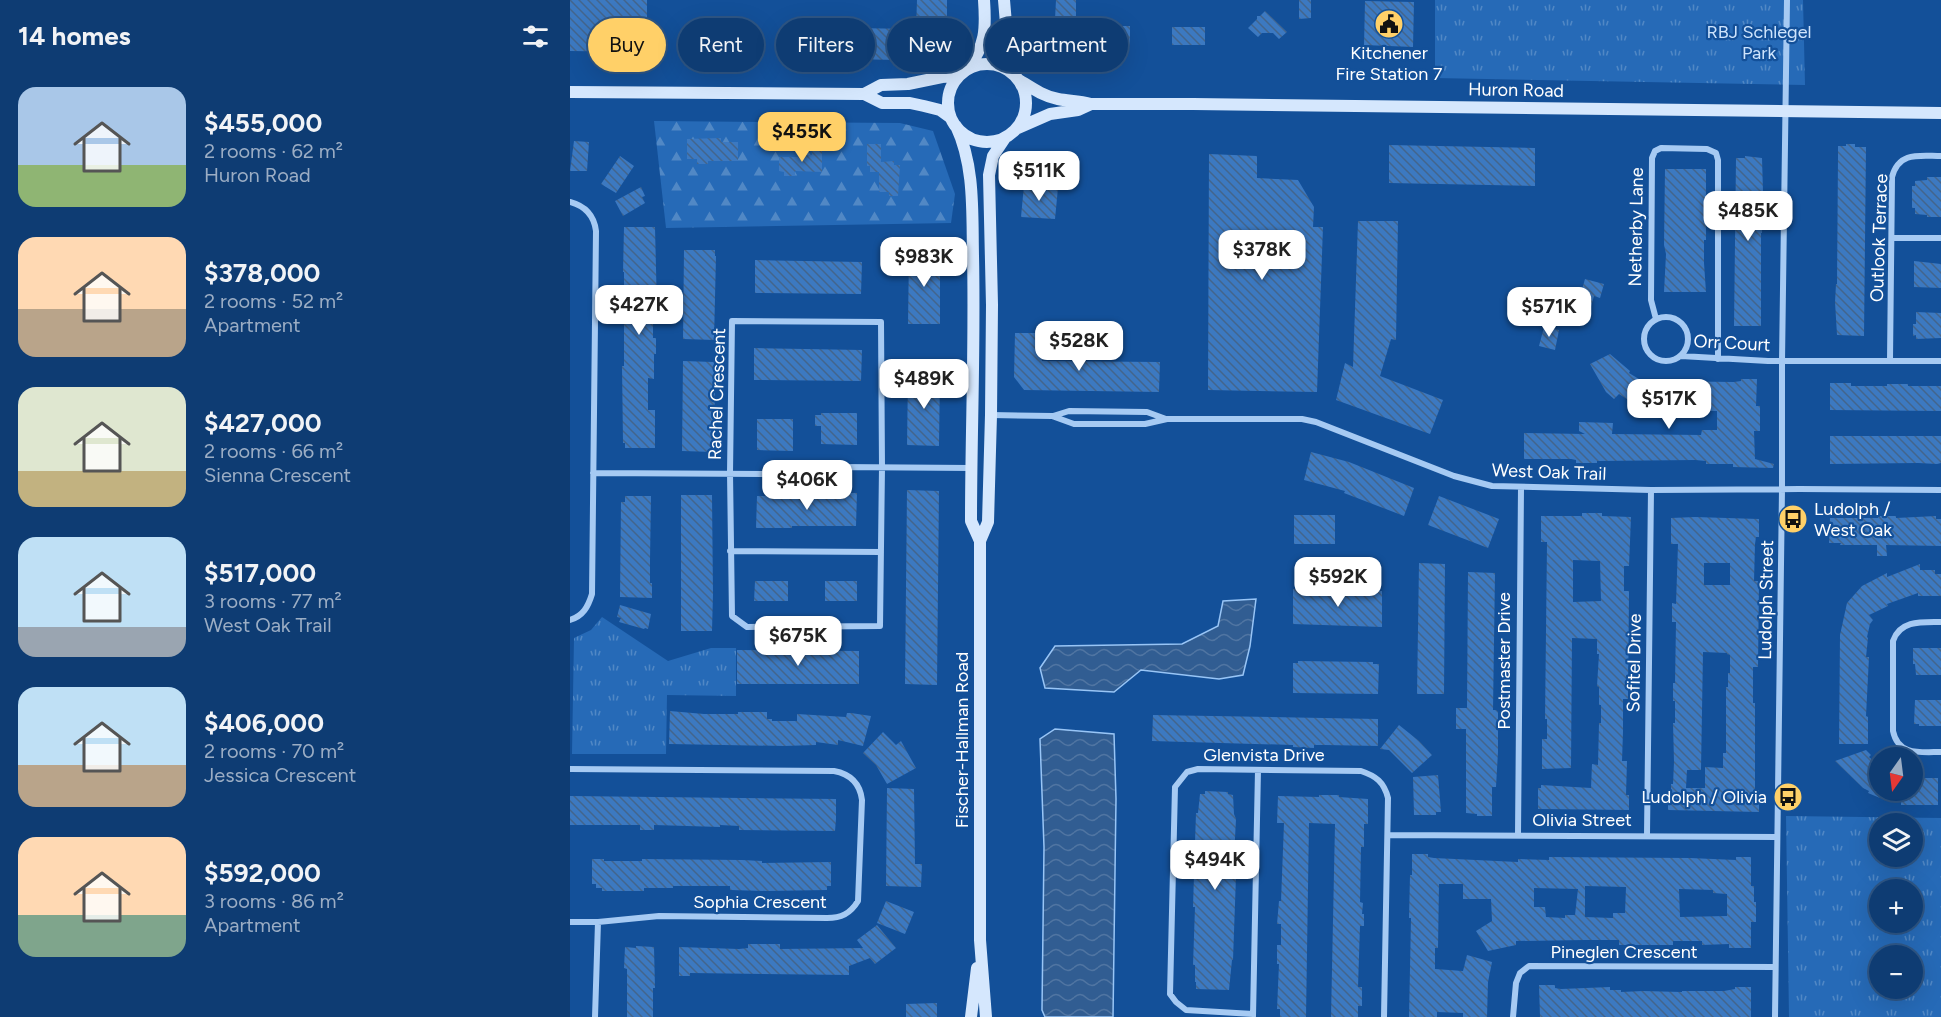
<!DOCTYPE html>
<html lang="en">
<head>
<meta charset="utf-8">
<style>
	:root { --surface:#0e3c73; --page:#174378; --text:#f1f3f6; --muted:#9badc4; --line:#2e5685; --accent:#ffd068 }
	body { margin:0; font-family:Figtree,sans-serif; background:var(--page); color:var(--text); height:100vh; display:flex; flex-direction:column; font-size:22px; white-space:nowrap }
	* { box-sizing:border-box; margin:0 }
	p { font-size:20px; color:var(--muted) }
	.icon { flex:none; width:33px; height:33px; fill:none; stroke:currentColor; stroke-width:2; stroke-linecap:round; stroke-linejoin:round }
	.map { position:relative; flex:1; overflow:hidden }
	.panel { display:flex; flex-direction:column; background:var(--surface); width:570px }
	.panel>* { flex:none }
	.guide { position:absolute; left:18px; top:18px; width:570px; height:54px; display:flex; gap:12px }
	.needle { width:39px; rotate:194deg }
	.tools { position:absolute; left:1299px; top:747px; display:grid; gap:12px }
	.tools a { display:grid; place-items:center; width:54px; height:54px; border-radius:50%; background:var(--surface); box-shadow:0 6px 24px #0002,0 0 0 2px var(--line); font-size:30px }
	.price { position:absolute; translate:-50% -51px; padding:0 14px; border-radius:12px; background:#fff; color:#222; font-size:20px; line-height:39px; filter:drop-shadow(0 2px 3px #0008) }
	.price::after { content:''; position:absolute; left:50%; top:36px; width:18px; height:14px; margin-left:-9px; background:inherit; clip-path:polygon(0 0,100% 0,50% 100%) }
	.price.current { background:var(--accent); color:#111 }
	ul { padding:0; list-style:none }
	li { display:flex; align-items:center; gap:18px; height:150px; padding:0 18px }
	li span { display:grid; place-items:center; flex:none; width:168px; height:120px; border-radius:18px; color:#555 }
	li>.icon { margin-inline-start:auto }
	span .icon { width:72px; height:72px; fill:#fffc; stroke-width:1 }
	li b { font-size:26px }
	h2 { display:flex; justify-content:space-between; align-items:center; height:72px; padding:0 18px; font-size:26px }
	.tag { padding:0 21px; border-radius:27px; background:var(--surface); box-shadow:0 6px 24px #0002,0 0 0 2px var(--line); font-size:21px; line-height:54px }
	.tag.current { background:var(--accent); color:#111 }
	main { display:flex; flex:1; min-height:0 }
	.map>svg:first-child { display:block }
</style>
</head>
<body>
<main>
<section class="panel">
<h2>14 homes<svg class="icon" aria-label="filters" viewBox="0 0 24 24"><path d="M4 7h16M4 17h16"/><circle cx="9" cy="7" r="2"/><circle cx="15" cy="17" r="2"/></svg></h2>
<ul>
<li><span style="background:linear-gradient(#a9c7e8 65%,#8fb573 0)"><svg class="icon" aria-label="home" viewBox="0 0 24 24"><path d="M3 11l9-7 9 7M6 9v11h12V9"/></svg></span><div><b>$455,000</b><p>2 rooms · 62 m²</p><p>Huron Road</p></div></li>
<li><span style="background:linear-gradient(#ffd9b3 60%,#b9a48a 0)"><svg class="icon" aria-label="home" viewBox="0 0 24 24"><path d="M3 11l9-7 9 7M6 9v11h12V9"/></svg></span><div><b>$378,000</b><p>2 rooms · 52 m²</p><p>Apartment</p></div></li>
<li><span style="background:linear-gradient(#dfe7d0 70%,#c2b280 0)"><svg class="icon" aria-label="home" viewBox="0 0 24 24"><path d="M3 11l9-7 9 7M6 9v11h12V9"/></svg></span><div><b>$427,000</b><p>2 rooms · 66 m²</p><p>Sienna Crescent</p></div></li>
<li><span style="background:linear-gradient(#bfe0f5 75%,#9aa5b1 0)"><svg class="icon" aria-label="home" viewBox="0 0 24 24"><path d="M3 11l9-7 9 7M6 9v11h12V9"/></svg></span><div><b>$517,000</b><p>3 rooms · 77 m²</p><p>West Oak Trail</p></div></li>
<li><span style="background:linear-gradient(#bfe0f5 65%,#b9a48a 0)"><svg class="icon" aria-label="home" viewBox="0 0 24 24"><path d="M3 11l9-7 9 7M6 9v11h12V9"/></svg></span><div><b>$406,000</b><p>2 rooms · 70 m²</p><p>Jessica Crescent</p></div></li>
<li><span style="background:linear-gradient(#ffd9b3 65%,#7fa58c 0)"><svg class="icon" aria-label="home" viewBox="0 0 24 24"><path d="M3 11l9-7 9 7M6 9v11h12V9"/></svg></span><div><b>$592,000</b><p>3 rooms · 86 m²</p><p>Apartment</p></div></li>
</ul>
</section>
<div class="map">
<svg width="1371" height="1017" viewBox="0 0 1371 1017">
	<defs>
		<pattern id="grass-tufts" width="24" height="20" patternUnits="userSpaceOnUse" patternTransform="scale(1.5)"><rect width="24" height="20" fill="#266ab7"/><path d="M3 7l-1-3M5 7V3M7 7l1-3M15 17l-1-3M17 17v-4M19 17l1-3" fill="none" stroke="#5188c5"/></pattern>
		<pattern id="forest-firs" width="22" height="20" patternUnits="userSpaceOnUse" patternTransform="scale(1.5)"><rect width="22" height="20" fill="#266ab7"/><path d="M5 1l3.5 6h-7zM16 11l3.5 6h-7z" fill="#5188c5"/></pattern>
		<pattern id="water-waves" width="16" height="10" patternUnits="userSpaceOnUse" patternTransform="scale(1.5)"><rect width="16" height="10" fill="#315d92"/><path d="M0 5q4-4 8 0t8 0" fill="none" stroke="#5075a2"/></pattern>
		<pattern id="building-back-hatch" width="6" height="6" patternUnits="userSpaceOnUse" patternTransform="scale(1.5)"><rect width="6" height="6" fill="#3c79c1"/><path d="M-1 5l2 2M0 0l6 6M5-1l2 2" fill="none" stroke="#43658c"/></pattern>
	</defs>
	<rect width="100%" height="100%" fill="#135099"/>
	<!-- grass -->
	<path fill="url(#grass-tufts)" fill-rule="evenodd" d="M865,0h368l2,85 -370,-7z
		M32,617l66,44 43,-13h25v48l-69,-1 -1,59h-94l2,-116 17,-8z
		M1216,816l155,2v199h-152zM1310,824h32v32h-32zM1310,890h32v32h-32zM1310,956h32v32h-32z"/>
	<!-- forest -->
	<path fill="url(#forest-firs)" d="M84,121l246,2 33,8 22,63 -4,29 -285,5z"/>
	<!-- water -->
	<path fill="url(#water-waves)" stroke="#98c5f6" stroke-width="1.5" d="M686,599l-6,47 -7,29 -24,4 -78,-9 -27,22 -69,-4 -5,-20 15,-22 127,-2 36,-18 5,-25z
		M485,729l59,5 2,65 -3,218h-68l-3,-7 2,-163 -4,-108z"/>
	<!-- building -->
	<path fill="url(#building-back-hatch)" fill-rule="evenodd" d="M0,0h77v30h-7l-1,22 -69,-1z
		M347,0h30v39h-47l-1,21 -111,-2 1,-31 127,2z
		M486,0h20v19h-21z
		M729,0h12v18l-12,1z
		M795,1l49,1 -1,45 -49,-2z
		M695,11l22,21 -8,7 -6,-6h-11l-4,4 -10,-9 9,-9v-3h3z
		M512,26h48v19h-48z
		M602,27h33v18h-33z
		M151,138v4h17v19h-30v3h-11v-5h-10v-20z
		M4,141l15,1 -2,29h-17z
		M297,144h14v18l13,-1v4h6l-2,31h-9v-4h-10v-20h-9v-6h-3z
		M1276,144h9v3h11l-2,189 -27,-1 -2,-33 1,-18h1l1,-127v-11h8z
		M819,145l146,3v38l-146,-3z
		M242,149h10v23l-27,-1v5h-11v-4l-5,-1v-14h22v-2h11z
		M639,154l48,2v22l41,2 16,27 -1,20h10l-6,165 -109,-2z
		M50,156l14,10 -18,27 -15,-9z
		M1175,156l17,2 1,34 -1,41h-1v93h-27l2,-168h9z
		M1095,169h41v71h-2v23l2,29h-42l2,-38 -2,-9z
		M1357,177h14v40h-14v-2l-12,-1v-6h-3v-22h3v-5l12,-1z
		M454,185l34,3 -3,31 -34,-2z
		M71,187l4,9 -3,1 3,6 -22,13 -8,-15z
		M788,221h40l-2,119 -5,-1 -11,37 63,24 -13,34 -94,-34 9,-37 8,4z
		M54,227h31l2,82h-4v29h3v16h-2v25l-6,-1v32h7v38h-30v-5h-2l-1,-77h2v-94h-1z
		M342,247h11v6h17v71h-32l1,-71h3z
		M114,250h31v6h1l-2,84 -31,-1z
		M185,260l107,2 -1,32 -106,-1z
		M1344,261l27,3v24l-27,-1z
		M1015,279l19,5 -4,14 -6,-2 -5,18 -13,-4z
		M1346,312l25,1v25l-25,1v-4l-3,1v-12h3z
		M974,327l15,3 -4,20 -16,-4z
		M445,333h27v28l118,1 -1,30 -135,-2 -10,-13z
		M184,348l108,2 -1,31 -107,-1z
		M1040,354l20,17 -1,2 20,12 -13,20 -17,-11 -5,5 -8,-7 -16,-28z
		M113,361l31,1 1,19 -1,64h-1v7l-31,-1z
		M338,375h32l-1,71 -32,-1z
		M1171,379h16l-1,27h4v25h-6l1,28 19,5 -1,4 -40,-1v-3h-27v-3l-11,-1 -98,1v2h-21v-3l-5,-1h-47v-26l61,1 -6,-3v-9l34,1 -1,11 89,1 1,-5h15v-19l-65,-1 1,-22 1,1 1,-8 79,1 7,-1z
		M1260,383h21v3h36v-2h21v2h33v25l-111,-1z
		M251,413h36v32l-36,-1v-18h-6v-11h6z
		M187,419h36v32l-36,-1z
		M1260,436h111v27l-4,1 -19,-1 -88,1z
		M741,452l38,10 65,26 -10,28 -60,-23 1,-2 -41,-11z
		M337,490l32,1 -2,194 -32,-1z
		M240,492l47,1 -1,33h-64v2h-36l1,-32h53z
		M111,495h31l1,99 -1,37h-31z
		M55,496h26l-1,64v23h2v15l-32,-1 1,-95h4z
		M869,496l60,23 -11,29 -60,-23z
		M1012,513h20v3l29,1 -2,49h-5v25h5v3l-1,105h-5v33l-1,29h5l-1,34h3v15l-91,-1v-21h3v-3l50,3 1,-24 6,1 1,-42h2v-18h-2v-18l-2,-1 2,-32h-2v-15l-25,-1 -1,130 -29,1v-30h5v-20h-2l2,-177h-6v-26h41zM1003,560l27,1 1,40 -28,1z
		M724,515h41v29h-41z
		M1308,516h18v2l40,-2v3h5v27l-55,-1 1,11h-10v-11h-37l1,-2h-12l1,-25h48z
		M1125,517l64,2v18h-3l-1,7 -1,37h5l-1,86h-5v36h2v87h4v22l-91,-2v-21h3v-5h2l1,-22 -1,-39h2v-22h-2v-18h2l1,-61h-4v-19l4,1 2,-60h-7v-26zM1134,563h26v22h-26zM1133,652l24,1v1l3,1v18h-2v14h-2v66h-3v15l-18,-1v21h-19l1,-18h14z
		M849,563l26,1 -1,130h-27z
		M1350,564v6h15v4h6v22h-23v-3l-31,11 1,2 -19,9 4,5 -3,4 -3,13 1,1 -2,19h3l-3,59 2,1v27h-29l1,-109 7,-32 15,-17 25,-13v4z
		M898,572l27,1 -2,137h3l2,2v40l-2,35h-4v29h-15v-2l-11,-1v-84h-10v-21h11z
		M185,581h33v20h-34z
		M255,581h32v20h-32z
		M723,589l89,2v36l-89,-3z
		M50,605l31,9 -3,15 -3,-1 -1,1 -25,-7 2,-4 -4,-1z
		M1343,648h28v27h-25l-1,-11h-2z
		M167,650l122,1v33h-122z
		M728,661l75,1v2h6l-1,30 -85,-1v-30h5z
		M1345,700h26v26h-22v-2h-5z
		M100,711l34,3h34v-2h29v7h5v2h25v-7l49,3 1,-4h4l20,3 -8,30 -25,-6v5l-22,-3v3l-32,1 -115,-2z
		M583,715l225,4v27l-53,-1h-11v3l-21,-1v-2l-141,-4z
		M829,725l20,16 13,14 -20,18 -23,-23 -9,-1z
		M313,732l13,13 5,-4 15,27 -29,16 -11,-19 -13,-12z
		M1296,750l5,5 -2,2 11,10v31l-12,-5 1,-2 -6,-3 -28,-27z
		M868,775l3,37h-5v3h-22l-1,-38z
		M1342,778h26v27h-37v-15h11z
		M317,788l27,1 1,75h7l-1,23 -35,-1z
		M635,791l23,1v2l5,1 1,19 2,5 -3,57h3l-3,84h-1l-3,30 -33,-1v-7h-1v-17h-2l2,-58h-2l1,-32h3l1,-33h-3l1,-29h2l2,-19h5z
		M749,795h20v2l29,2v25h-4v23h-3l-1,55 3,1 -1,11h2v12h-4l-2,61h4v19h-4v11h-27l4,-193 -26,-1 -3,194h-26v-8h-3l2,-45h-2v-19h4v-21h-4l2,-23h2l3,-78h-7l1,-27 41,1z
		M0,796l266,3v20l-1,12 -96,-1v-4l-19,-1v2l-66,-2v5h-14v-5h-70z
		M842,854h16v3l6,1 84,4v-3l31,1v-3l141,1 46,2v-3h15v29h3v16h2v20h-5v26h-22v-4l-27,1v-4h-29v4h-54v-5h-34l-69,1v4l-28,6 -12,-20 16,-10 -1,-22h-28v-15h-24l-1,64h-3v21l28,2 4,-16 25,7 -4,20 -1,35h-24v-4l-26,-1v5h-28l2,-99h-2l1,-43h2zM1015,886l41,1 -1,26h-12v5l-28,-1zM964,888l44,1 -3,26h-10v3l-19,-1 -1,-10h-11zM1109,889l34,1v3l14,1v22l-47,1z
		M22,859h12v2h38v-2l100,1 20,1v2l69,-1v24h-4v4l-60,1 -37,-1v-4h-57v2h-29v3h-42v-3h-6v-4h-4z
		M316,901l28,11 -9,22 -28,-11z
		M307,925l19,23 -21,16 -5,-6 -21,8v9l-159,-2v3h-11v-29l60,2 9,-1v-4h32v5l83,-1 -6,-8z
		M66,946l18,1 1,41h-2v29h-26v-48l-3,-1 1,-21 11,1z
		M969,985h16v3l6,1 49,-2v3h11v2l22,-1 39,1v-1h42l11,-2v-2h16v30h-211z
		M367,1003v14h-31v-13z"/>
	<g fill="none" stroke-linecap="round" stroke-linejoin="round">
		<!-- minor -->
		<path stroke="#a6caf3" stroke-width="6" d="M0,202c15,4 24,13 26,29l-4,363c-4,13 -9,22 -22,26
			M1323,238h48
			M1074 339a22 22 0 1 1 44 0a22 22 0 1 1-44 0Z
			M1086,319l-5,-19 1,-142 3,-7 6,-3 46,1 9,4 2,7v199
			M162,321l149,1 1,145 -2,159 -133,1 -15,-11 -2,-143z
			M1111,356l87,5h173
			M1320,360l2,-183c7,-26 28,-21 49,-21
			M421,415l61,1 22,8h71l22,-5h135l14,3 138,54 38,10 159,4 148,-1 142,1
			M483,416l16,-5 78,1 19,7
			M23,473l185,1 61,-7 132,1
			M160,551l151,1
			M1371,622c-19,0 -41,-2 -48,19v90c5,25 28,21 48,21
			M0,769l264,2c16,3 26,12 28,29l-4,101c-8,13 -17,17 -31,17l-168,-2 -61,6h-28
			M818,835l389,2
			M948,835l3,-347
			M1077,835l4,-345
			M683,1014l-67,-4 -10,-8 -6,-8 5,-207 12,-15 11,-3 163,2c15,5 23,11 27,27l-4,219
			M683,1016l5,-246
			M25,1017l3,-95
			M943,1017l3,-34 4,-10 9,-7 245,1
			M1205,1017l7,-528v-128l5,-361"/>
		<!-- secondary -->
		<path stroke="#d5e7fd" stroke-width="12" d="M434,0l6,71
			M378 103a39 39 0 1 1 78 0a39 39 0 1 1-78 0Z
			M397,69c19,-23 19,-41 17,-69
			M449,80c13,8 24,16 39,19 11,2 21,2 33,5h102l748,9
			M0,92l294,2 18,9h28l14,3 16,4 11,8
			M294,94l17,-9 27,-1 34,-7 16,-1
			M386,126c19,40 16,87 17,130 2,89 -2,177 -2,265l9,20
			M448,128l32,-14 28,-4 13,-6
			M401,1017l6,-49
			M416,1017l-6,-77v-399l8,-19 3,-107 1,-110 -3,-130 4,-19 12,-18"/>
	</g>
	<!-- icons -->
	<defs>
		<g id="civic-disc" transform="scale(1.5)"><circle r="9.5" fill="#ffd068" stroke="#135099"/><path d="M-.6-6.5H3V-4.5H.6V-3L4-1V1h2V6H-6V1h2V-1L-.6-3ZM-1.2 2.5V6h2.4V2.5Z" fill="#111"/></g>
		<g id="bus-disc" transform="scale(1.5)"><circle r="9.5" fill="#ffd068" stroke="#135099"/><path d="M-5-6H5V4H4V6H2V4H-2V6H-4V4H-5ZM-3.5-4V0h7V-4ZM-3.5 1.2v1.5H-2V1.2ZM2 1.2v1.5H3.5V1.2Z" fill="#111"/></g>
	</defs>
	<g fill-rule="evenodd">
		<use href="#civic-disc" x="819" y="24"/>
		<use href="#bus-disc" x="1223" y="519"/>
		<use href="#bus-disc" x="1218" y="797"/>
	</g>
	<g text-anchor="middle" stroke-width="4.5" stroke-linejoin="round" paint-order="stroke">
		<!-- park labels -->
		<g font-size="18" fill="#cee4fd" stroke="#135099">
			<text x="1189" y="38">RBJ Schlegel<tspan x="1189" dy="21">Park</tspan></text>
		</g>
		<!-- poi labels -->
		<g font-size="18" fill="#fff" stroke="#135099">
			<text x="819" y="59">Kitchener<tspan x="819" dy="21">Fire Station 7</tspan></text>
			<text x="1244" y="515" text-anchor="start">Ludolph /<tspan x="1244" dy="21">West Oak</tspan></text>
			<text x="1197" y="803" text-anchor="end">Ludolph / Olivia</text>
		</g>
		<!-- street labels -->
		<g font-size="18" fill="#fff" stroke="#135099">
			<text transform="translate(946 90) rotate(1)" y="6">Huron Road</text>
			<text transform="translate(1066 227) rotate(-89)" y="6">Netherby Lane</text>
			<text transform="translate(1309 238) rotate(-88)" y="6">Outlook Terrace</text>
			<text transform="translate(1162 343) rotate(3)" y="6">Orr Court</text>
			<text transform="translate(147 394) rotate(-88)" y="6">Rachel Crescent</text>
			<text transform="translate(979 472) rotate(2)" y="6">West Oak Trail</text>
			<text transform="translate(1196 600) rotate(-89)" y="6">Ludolph Street</text>
			<text transform="translate(934 661) rotate(-90)" y="6">Postmaster Drive</text>
			<text transform="translate(1064 663) rotate(-89)" y="6">Sofitel Drive</text>
			<text transform="translate(392 740) rotate(-90)" y="6">Fischer-Hallman Road</text>
			<text x="694" y="761">Glenvista Drive</text>
			<text x="1012" y="826">Olivia Street</text>
			<text x="190" y="908">Sophia Crescent</text>
			<text x="1054" y="958">Pineglen Crescent</text>
		</g>
	</g>
</svg>
<div class="tools">
<a><svg class="needle" viewBox="-14 -14 28 28"><path d="M0-13l5 13h-10z" fill="#e53935"/><path d="M0 13l5-13h-10z" fill="#9badc4"/></svg></a>
<a><svg class="icon" aria-label="layers" viewBox="0 0 24 24"><path d="M12 4l9 5-9 5-9-5zM3 14l9 5 9-5"/></svg></a>
<a>+</a>
<a>−</a>
</div>
<b class="price current" style="left:232px;top:163px">$455K</b>
<b class="price" style="left:469px;top:202px">$511K</b>
<b class="price" style="left:1178px;top:242px">$485K</b>
<b class="price" style="left:692px;top:281px">$378K</b>
<b class="price" style="left:354px;top:288px">$983K</b>
<b class="price" style="left:69px;top:336px">$427K</b>
<b class="price" style="left:979px;top:338px">$571K</b>
<b class="price" style="left:509px;top:372px">$528K</b>
<b class="price" style="left:354px;top:410px">$489K</b>
<b class="price" style="left:1099px;top:430px">$517K</b>
<b class="price" style="left:237px;top:511px">$406K</b>
<b class="price" style="left:768px;top:608px">$592K</b>
<b class="price" style="left:228px;top:667px">$675K</b>
<b class="price" style="left:645px;top:891px">$494K</b>
<div class="guide">
<a class="tag current">Buy</a>
<a class="tag">Rent</a>
<a class="tag">Filters</a>
<a class="tag">New</a>
<a class="tag">Apartment</a>
</div>
</div>
</main>
</body>
</html>
